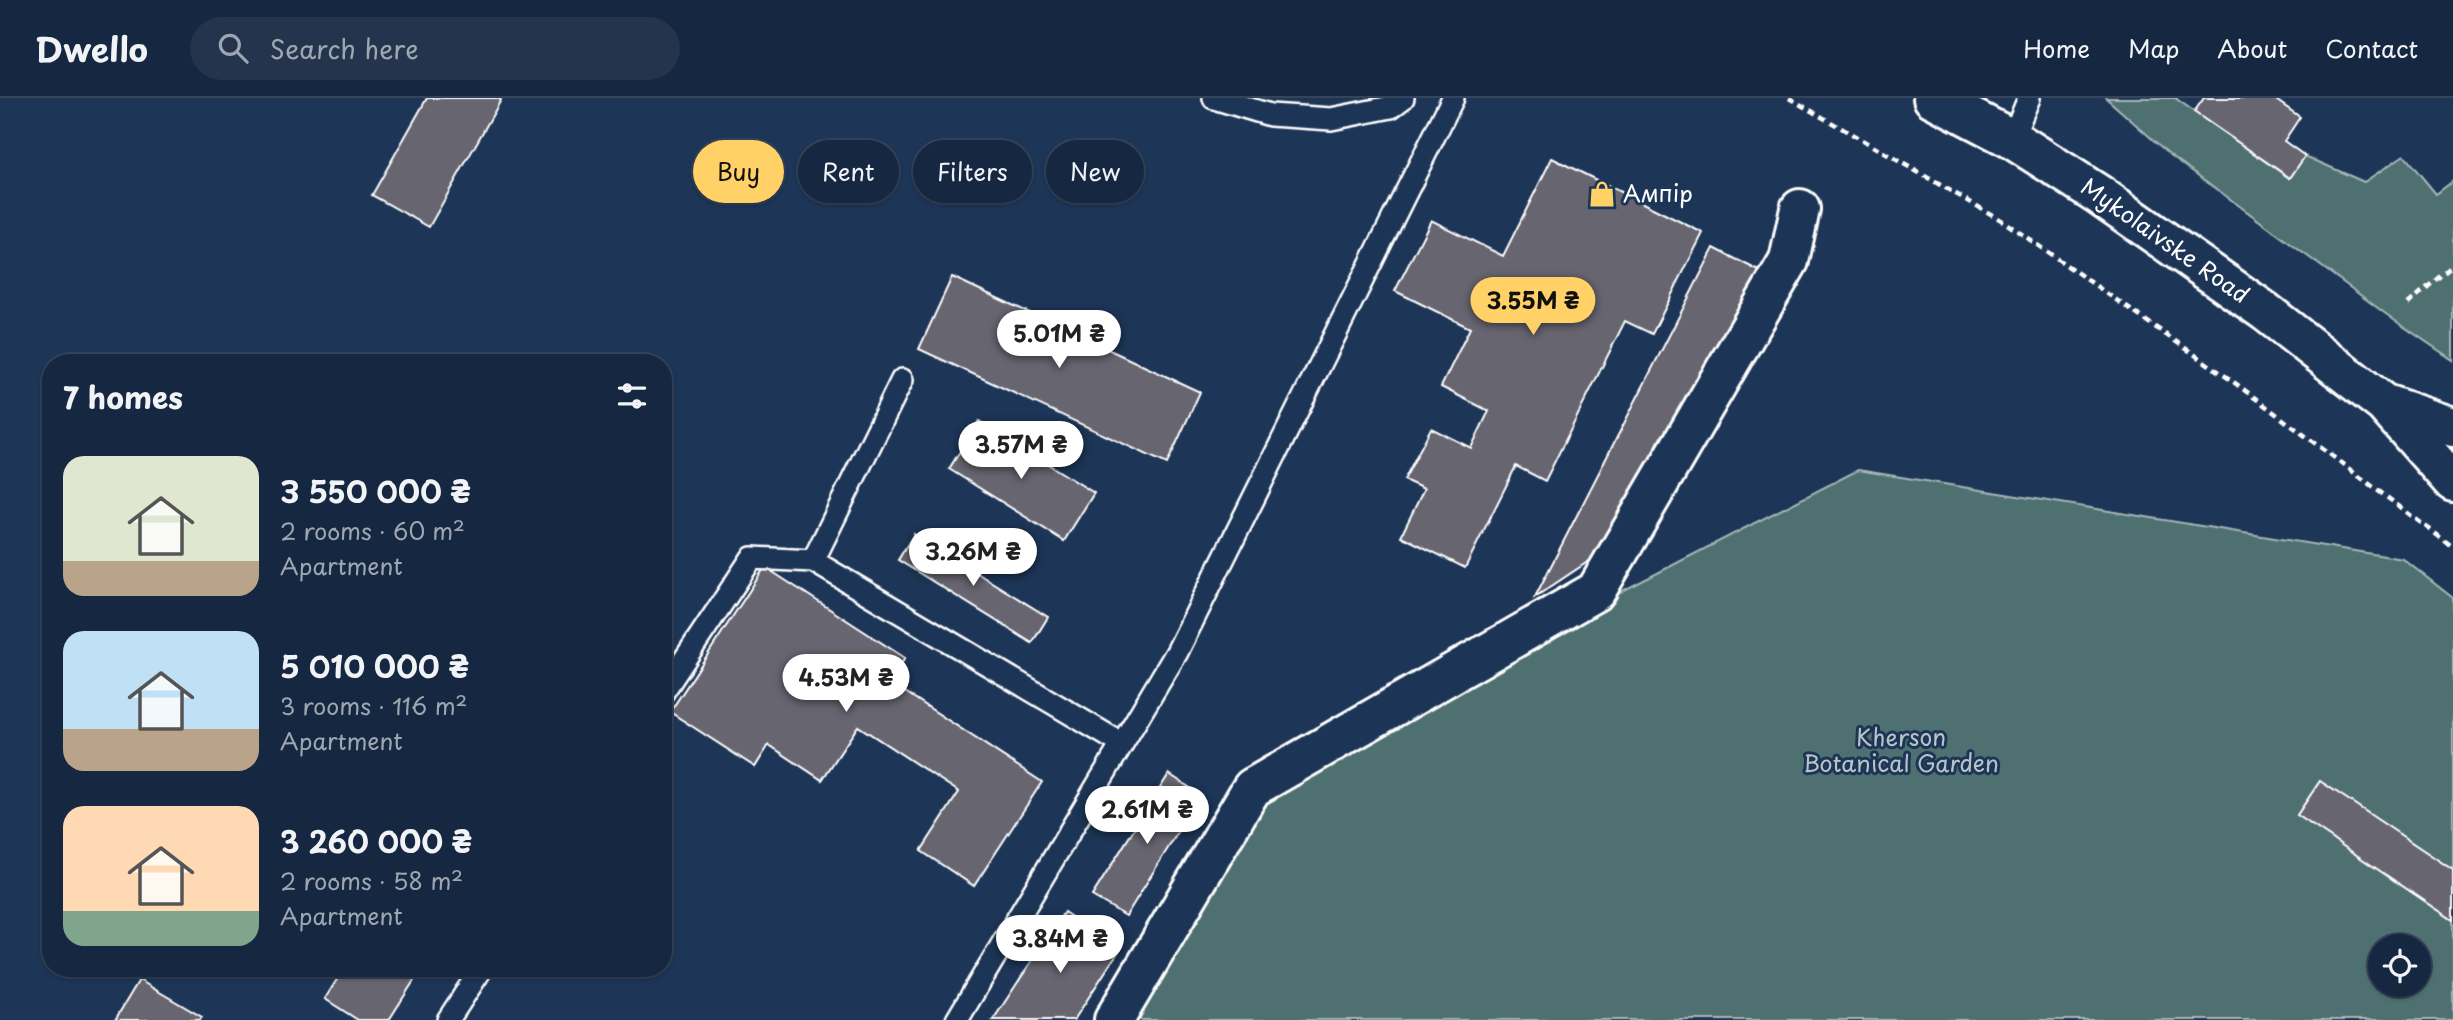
<!DOCTYPE html>
<html lang="en">
<head>
<meta charset="utf-8">
<style>
	:root { --surface:#162841; --page:#23344c; --text:#f1f3f6; --muted:#9ea6b1; --line:#35445a; --accent:#ffd166 }
	body { margin:0; font-family:"Playpen Sans",sans-serif; background:var(--page); color:var(--text); height:100vh; display:flex; flex-direction:column; font-size:26px; white-space:nowrap }
	* { box-sizing:border-box; margin:0 }
	p { font-size:23px; color:var(--muted) }
	.icon { flex:none; width:38px; height:38px; fill:none; stroke:currentColor; stroke-width:2; stroke-linecap:round; stroke-linejoin:round }
	.map { position:relative; flex:1; overflow:hidden }
	.details { position:absolute; left:42px; top:256px; width:630px; height:623px; display:flex; flex-direction:column; background:var(--surface); border-radius:28px; box-shadow:0 2px 5px #0004,0 0 0 2px var(--line) }
	.details>* { flex:none }
	.top-card { position:absolute; left:693px; top:42px; width:665px; height:63px; display:flex; gap:14px }
	.fabs { position:absolute; left:2368px; top:836px; display:grid; gap:14px }
	.fabs a { display:grid; place-items:center; width:63px; height:63px; border-radius:50%; background:var(--surface); box-shadow:0 2px 5px #0004,0 0 0 2px var(--line); font-size:35px }
	.price { position:absolute; translate:-50% -60px; padding:0 16px; border-radius:24px; background:#fff; color:#222; font-size:23px; line-height:46px; filter:drop-shadow(0 2px 4px #0008) }
	.price::after { content:''; position:absolute; left:50%; top:42px; width:21px; height:16px; margin-left:-10px; background:inherit; clip-path:polygon(0 0,100% 0,50% 100%) }
	.price.current { background:var(--accent); color:#111 }
	ul { padding:0; list-style:none }
	li { display:flex; align-items:center; gap:21px; height:175px; padding:0 21px }
	li span { display:grid; place-items:center; flex:none; width:196px; height:140px; border-radius:21px; color:#555 }
	li>.icon { margin-inline-start:auto }
	span .icon { width:84px; height:84px; fill:#fffc; stroke-width:1 }
	li b { font-size:30px }
	h2 { display:flex; justify-content:space-between; align-items:center; height:84px; padding:0 21px; font-size:30px }
	.tag { padding:0 24px; border-radius:32px; background:var(--surface); box-shadow:0 2px 5px #0004,0 0 0 2px var(--line); font-size:24px; line-height:63px }
	.tag.current { background:var(--accent); color:#111 }
	header { display:flex; align-items:center; gap:42px; box-sizing:border-box; height:98px; padding:0 35px; background:var(--surface); border-bottom:2px solid var(--line) }
	header strong { font-size:33px }
	nav { display:flex; gap:38px; margin-inline-start:auto; font-size:24px }
	.search { width:490px; height:63px; background:var(--page); display:flex; align-items:center; gap:18px; box-sizing:border-box; padding:0 24px; border-radius:38px; color:var(--muted); font-size:26px }
	.map>svg:first-child { display:block }
</style>
</head>
<body>
<header>
<strong>Dwello</strong>
<div class="search"><svg class="icon" aria-label="search" viewBox="0 0 24 24"><circle cx="10" cy="10" r="6"/><path d="M15 15l6 6"/></svg>Search here</div>
<nav><a>Home</a><a>Map</a><a>About</a><a>Contact</a></nav>
</header>
<div class="map">
<svg width="2453" height="922" viewBox="0 0 2453 922">
	<rect width="100%" height="100%" fill="#1d3557"/>
	<filter id="ink" filterUnits="userSpaceOnUse"><feTurbulence type="fractalNoise" baseFrequency=".0143" numOctaves="2"/><feDisplacementMap in="SourceGraphic" scale="14" xChannelSelector="R" yChannelSelector="G"/><feConvolveMatrix kernelMatrix="1 2 1 2 8 2 1 2 1" color-interpolation-filters="sRGB"/></filter>
	<g filter="url(#ink)">
		<!-- green -->
		<path fill="#4f6f6f" stroke="#a7b7b7" stroke-width="2" fill-rule="evenodd" d="M2106,0h69l114,80 16,-22 59,26 40,-27 32,39 17,-13v179l-59,-40 -225,-166z
			M1858,372l545,89 50,39v422h-1322l131,-223 343,-197zM2380,849h38v38h-38z"/>
		<!-- building -->
		<path fill="#666570" stroke="#fff" stroke-width="2" d="M427,0h70l4,2 -72,127 -57,-32z
			M2204,0h69l27,19 -16,24 21,15 -15,22 -96,-66z
			M1552,60l151,75 -51,101 -27,-13 -80,160 -29,-15 -51,102 -64,-32 23,-47 -20,-9 27,-52 40,20 18,-37 -48,-24 29,-59 -75,-37 36,-71 72,36z
			M1714,150l49,25 -88,171 -14,-7 -60,116 -66,44z
			M952,179l248,115 -33,72 -248,-115z
			M979,323l115,72 -30,48 -115,-72z
			M914,436l134,83 -16,26 -134,-83z
			M765,469l140,91 -15,24 152,100 -68,104 -53,-35 38,-59 -101,-66 -36,54 -53,-35 -14,22 -85,-55z
			M1169,676l32,21 -75,121 -34,-20z
			M2320,683l133,89v50l-156,-105z
			M1064,814l56,37 -46,71h-81z
			M344,870h78l-33,52h-31l-33,-21z
			M139,882l63,37 -2,3h-85z"/>
		<g fill="none" stroke-linecap="round" stroke-linejoin="round">
			<!-- service casing -->
			<g stroke="#fff" stroke-width="26">
				<path id="service" d="M1214,0l56,17 61,4 60,-12 12,-9
					M2012,41l17,-41
					M902,282l-89,181 309,183
					M663,594l89,-134 61,3
					M448,922l34,-52
					M957,922l220,-368 276,-554"/>
			</g>
			<!-- minor casing -->
			<g stroke="#fff" stroke-width="44">
				<path id="minor" d="M1114,922l138,-232 344,-197 193,-330 11,-52"/>
			</g>
			<!-- primary casing -->
			<g stroke="#fff" stroke-width="44">
				<path id="primary" d="M1933,0l79,41 86,55 168,118 118,92 69,78
					M2385,306l68,23"/>
			</g>
			<!-- path -->
			<path stroke="#fff" stroke-width="4.5" stroke-dasharray="7 5" stroke-linecap="butt" d="M1789,0l214,123 228,159 222,167
				M2408,206l45,-39"/>
			<!-- service -->
			<use href="#service" stroke="#1d3557" stroke-width="21"/>
			<!-- minor -->
			<use href="#minor" stroke="#1d3557" stroke-width="38"/>
			<!-- primary -->
			<use href="#primary" stroke="#1d3557" stroke-width="38"/>
		</g>
	</g>
	<!-- icons -->
	<defs>
		<g id="shop-bare" transform="scale(2.1)"><path d="M-5-2.5h2.3a2.7 3.5 0 0 1 5.4 0H5L5.5 6h-11ZM-1.5-2.5h3a1.5 2.3 0 0 0-3 0Z" fill="#ffd166" stroke="#1d3557" stroke-width="2.5" paint-order="stroke"/></g>
	</defs>
	<g fill-rule="evenodd">
		<use href="#shop-bare" x="1602" y="96"/>
	</g>
	<g text-anchor="middle" stroke-width="6" stroke-linejoin="round" paint-order="stroke">
		<!-- poi labels -->
		<g font-size="23" fill="#fff" stroke="#1d3557" text-anchor="start">
			<text x="1623" y="104">Ампір</text>
		</g>
		<!-- street labels -->
		<g font-size="23" fill="#fff" stroke="#1d3557">
			<text transform="translate(2165 143) rotate(35)" y="8">Mykolaivske Road</text>
		</g>
		<!-- park labels -->
		<g font-size="23" fill="#b9c5c5" stroke="#1d3557">
			<text x="1901" y="648">Kherson<tspan x="1901" dy="26">Botanical Garden</tspan></text>
		</g>
	</g>
</svg>
<div class="fabs">
<a><svg class="icon" aria-label="locate" viewBox="0 0 24 24"><circle cx="12" cy="12" r="6"/><path d="M12 2v4M12 18v4M2 12h4M18 12h4"/></svg></a>
</div>
<b class="price current" style="left:1533px;top:239px">3.55M ₴</b>
<b class="price" style="left:1059px;top:272px">5.01M ₴</b>
<b class="price" style="left:1021px;top:383px">3.57M ₴</b>
<b class="price" style="left:973px;top:490px">3.26M ₴</b>
<b class="price" style="left:846px;top:616px">4.53M ₴</b>
<b class="price" style="left:1147px;top:748px">2.61M ₴</b>
<b class="price" style="left:1060px;top:877px">3.84M ₴</b>
<div class="top-card">
<a class="tag current">Buy</a>
<a class="tag">Rent</a>
<a class="tag">Filters</a>
<a class="tag">New</a>
</div>
<section class="details">
<h2>7 homes<svg class="icon" aria-label="filters" viewBox="0 0 24 24"><path d="M4 7h16M4 17h16"/><circle cx="9" cy="7" r="2"/><circle cx="15" cy="17" r="2"/></svg></h2>
<ul>
<li><span style="background:linear-gradient(#dfe7d0 75%,#b9a48a 0)"><svg class="icon" aria-label="home" viewBox="0 0 24 24"><path d="M3 11l9-7 9 7M6 9v11h12V9"/></svg></span><div><b>3 550 000 ₴</b><p>2 rooms · 60 m²</p><p>Apartment</p></div></li>
<li><span style="background:linear-gradient(#bfe0f5 70%,#b9a48a 0)"><svg class="icon" aria-label="home" viewBox="0 0 24 24"><path d="M3 11l9-7 9 7M6 9v11h12V9"/></svg></span><div><b>5 010 000 ₴</b><p>3 rooms · 116 m²</p><p>Apartment</p></div></li>
<li><span style="background:linear-gradient(#ffd9b3 75%,#7fa58c 0)"><svg class="icon" aria-label="home" viewBox="0 0 24 24"><path d="M3 11l9-7 9 7M6 9v11h12V9"/></svg></span><div><b>3 260 000 ₴</b><p>2 rooms · 58 m²</p><p>Apartment</p></div></li>
</ul>
</section>
</div>
</body>
</html>
